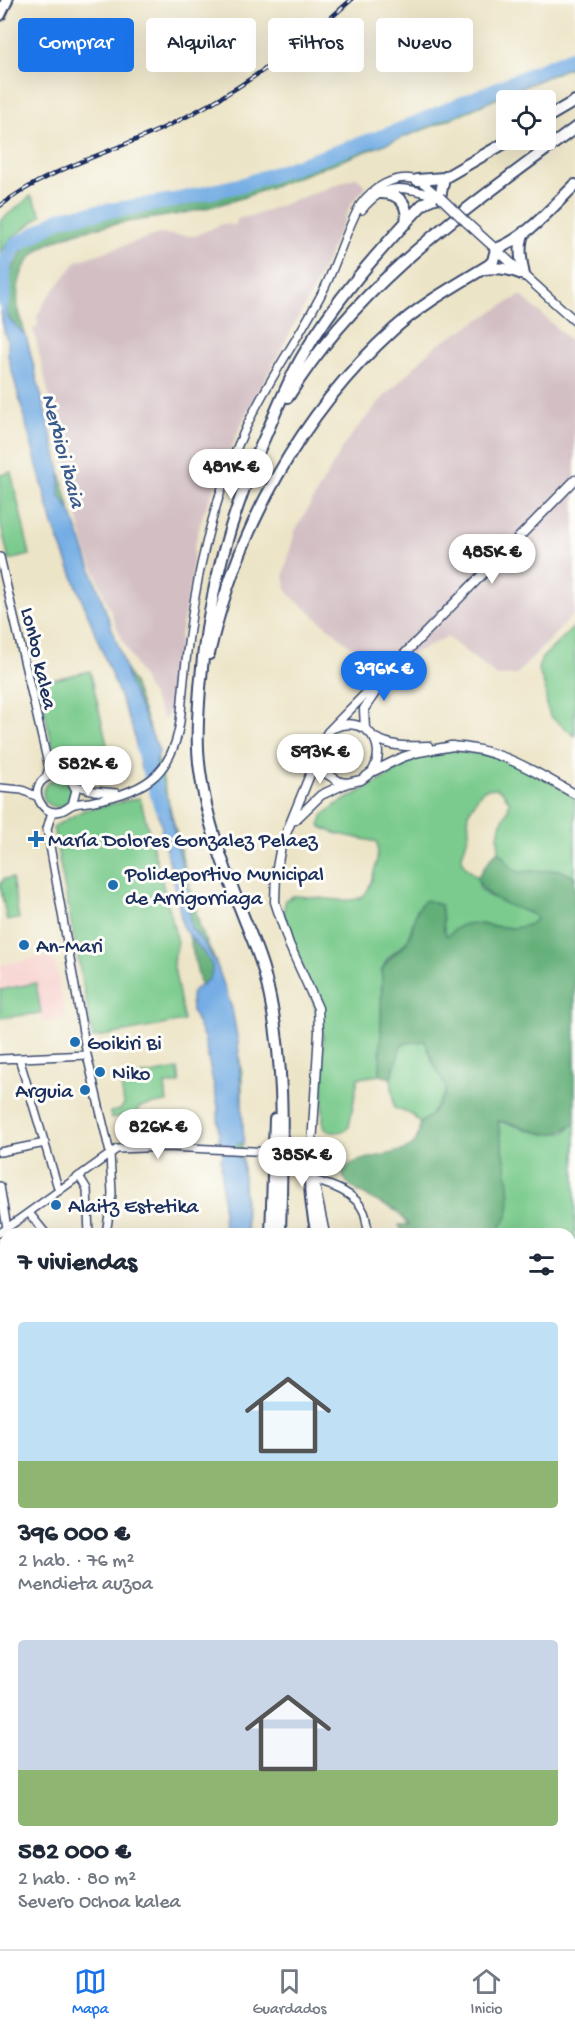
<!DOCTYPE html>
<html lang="es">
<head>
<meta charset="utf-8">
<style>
	:root { --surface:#fff; --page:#f2f2f3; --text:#1f2937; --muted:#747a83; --line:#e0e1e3; --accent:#1a73e8 }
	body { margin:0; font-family:"Gochi Hand",sans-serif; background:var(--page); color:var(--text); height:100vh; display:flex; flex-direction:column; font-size:22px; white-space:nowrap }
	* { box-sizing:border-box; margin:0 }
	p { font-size:20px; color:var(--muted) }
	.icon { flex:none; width:33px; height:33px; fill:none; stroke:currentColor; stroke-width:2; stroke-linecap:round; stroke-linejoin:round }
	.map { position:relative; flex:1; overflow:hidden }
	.side { position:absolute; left:0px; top:1228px; width:576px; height:722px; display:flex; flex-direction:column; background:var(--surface); border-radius:18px 18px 0 0; box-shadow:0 6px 24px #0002 }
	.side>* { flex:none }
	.hud { position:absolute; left:18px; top:18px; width:540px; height:54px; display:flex; gap:12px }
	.fabs { position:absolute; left:496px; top:90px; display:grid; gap:12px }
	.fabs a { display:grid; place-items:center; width:60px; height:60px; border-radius:6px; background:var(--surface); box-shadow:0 6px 24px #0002; font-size:30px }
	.price { position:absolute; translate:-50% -51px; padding:0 14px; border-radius:21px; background:#fff; color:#222; font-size:20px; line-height:39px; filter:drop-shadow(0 2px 3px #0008) }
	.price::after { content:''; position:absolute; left:50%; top:36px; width:18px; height:14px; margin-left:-9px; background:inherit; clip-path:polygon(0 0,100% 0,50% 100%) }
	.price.on { background:var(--accent); color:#fff }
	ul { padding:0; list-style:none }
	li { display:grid; align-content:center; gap:12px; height:318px; padding:0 18px }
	li span { display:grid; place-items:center; height:186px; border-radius:6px; color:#555 }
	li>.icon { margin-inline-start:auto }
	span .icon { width:108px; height:108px; fill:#fffc; stroke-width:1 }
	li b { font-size:26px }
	h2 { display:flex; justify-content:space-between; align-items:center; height:72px; padding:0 18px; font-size:26px }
	.chip { padding:0 21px; border-radius:6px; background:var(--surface); box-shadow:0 6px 24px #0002; font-size:21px; line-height:54px }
	.chip.on { background:var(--accent); color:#fff }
	.menu { display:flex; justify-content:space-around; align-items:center; height:84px; border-top:2px solid var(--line); background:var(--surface); font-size:16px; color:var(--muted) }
	.menu a { display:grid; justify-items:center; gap:3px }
	.menu .on { color:var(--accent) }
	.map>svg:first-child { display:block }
</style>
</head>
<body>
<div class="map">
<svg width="575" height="1949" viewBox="0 0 575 1949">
	<rect width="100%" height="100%" fill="#fdfcf7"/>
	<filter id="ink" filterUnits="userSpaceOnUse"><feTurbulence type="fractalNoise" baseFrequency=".0167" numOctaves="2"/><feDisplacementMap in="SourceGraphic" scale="12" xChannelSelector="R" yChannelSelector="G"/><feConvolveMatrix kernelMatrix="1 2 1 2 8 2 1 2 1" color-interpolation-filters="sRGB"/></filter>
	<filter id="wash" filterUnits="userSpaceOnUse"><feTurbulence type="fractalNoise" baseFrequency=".008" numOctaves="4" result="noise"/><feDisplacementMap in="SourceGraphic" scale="24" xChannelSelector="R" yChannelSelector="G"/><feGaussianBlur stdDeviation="1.35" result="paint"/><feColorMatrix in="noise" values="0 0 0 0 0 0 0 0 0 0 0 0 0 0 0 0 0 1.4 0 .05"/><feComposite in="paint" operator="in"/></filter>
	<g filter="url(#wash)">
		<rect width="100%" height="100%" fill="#ece4c6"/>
		<!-- built -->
		<path fill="#f7d0cd" d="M53,955l13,63 -23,5 -2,-10 -41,5v-53z"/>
		<!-- industrial -->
		<path fill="#d2bec3" d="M357,177l9,10 -15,17 -35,81 -71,131 -42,98 -9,34 -3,32 -11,56 -7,73 -9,11 -44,-85 -36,-91 -51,-216h5l-1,-11 8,-16 32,-40 82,-27 36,2 27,-12 14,1 1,-6 18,-4z
			M521,295l54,50v268l-59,62 -19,1 -50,-39 -68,33 -87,-73 -6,-8 -2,-15 11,-43 51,-89 33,-40 56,-56z
			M570,1361l5,3v197l-5,-2z"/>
		<!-- green -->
		<path fill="#7acb8d" stroke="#4a7d76" stroke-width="1.5" d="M31,196l11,19 -31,24 -11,15v-33z
			M11,472l19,83 -21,5 -9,-38v-47z
			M575,626v110l-25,-20 -3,-9 -2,-19 -7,-20 4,-10z
			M90,671l18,78 -52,12 -18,-78z
			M452,750l51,7 72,38v82l-16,-7 -40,2 -8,-4 -12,-17 -1,-14 2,-12 8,-15 1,-9 -7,-10 -6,-3 -10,1 -5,3 -13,21 1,20 -7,23 1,7 4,6 10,8 3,11 7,7 47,20 2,5c-22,17 -46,1 -69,4 -6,1 -14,9 -20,13l-3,-7 -3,-25 -24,4 -9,31 -21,19 -5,11 -2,105 -22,3 -9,49c-7,6 -17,7 -24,2l-2,-7v-89l-18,-59 -21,-58 1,-16 8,-4c16,-1 59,10 70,0 6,-4 8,-14 10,-21 4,-11 6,-22 4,-33l-43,-9 -13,-6 -1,-3 2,-8 14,-11 49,-27 27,-19 9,-4z
			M43 793a14 14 0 1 1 28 0a14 14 0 1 1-28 0Z
			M140,798l38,145 -5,19 11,59 -91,17 -40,-211 31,-17z
			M12,878l7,41 -12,2 -7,-36 4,-6z
			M36,983l5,30 -41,5v-28z
			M425,1041l8,21 13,25 -1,7 -15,22 -10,7 -9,-9 -17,-6 -3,-30 10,-32 5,-3z
			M178,1069l2,14 -15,2 2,17 -28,5 -2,6 -26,5 -1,-6 10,-2 4,-6 -4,-25z
			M498,1121l46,13 21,-2 10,-10v137h-5v-25h-76c25,-27 9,-80 4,-113z
			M6,1620v123l-6,3v-108l5,-8z
			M570,1817l5,6v126h-175l1,-5h169z
			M48,1944h306l1,5h-302z"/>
		<!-- forest -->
		<path fill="#63af78" stroke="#3f6f6b" stroke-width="1.5" d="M575,50v17l-10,2 -127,55 -196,74c-19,6 -38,11 -57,15 -41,8 -113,12 -146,37 -18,13 -23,36 -21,57l58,227 40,116 17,33 18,49 49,195 14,31 18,52 10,64v75l5,85h-14l-4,-126 -84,-363 -76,-193 -64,-231 4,-47 19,-33 40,-21 138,-25 188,-66z
			M499,851l12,16 7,5 41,-2 16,7v245c-29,26 -46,1 -77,-1 3,26 15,64 11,90 -2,9 -9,17 -15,23h-90l-5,-9h9c-4,-5 -8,-11 -12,-14 -12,-7 -51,-22 -53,-36 -1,-20 58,-18 70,-30 5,-5 6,-15 7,-22l10,-7 15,-22 1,-7 -13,-25 -8,-21 -19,2 -5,3 -10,32 -11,-3 2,-105c7,-16 21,-19 27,-32 6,-13 4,-29 17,-38l15,5 3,25 3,6c6,-5 11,-11 20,-12 23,-2 48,12 69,-4l-2,-5c-21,-9 -50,-14 -57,-38 9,-9 11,-20 22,-26z
			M570,1259h5v105l-5,-3z
			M570,1560l5,1v183l-5,-9z
			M6,1829v115h42l5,5h-53v-102z"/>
		<!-- water -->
		<path fill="#74ade4" stroke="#486ea1" stroke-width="1.5" d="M0,278l8,4 -2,22 2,14 18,18 34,134v26l11,16 52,148 6,23 30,68 -3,12 -11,10 -4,-4 -8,-39 -80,-205 -45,-169v-16c-8,-11 -8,-46 -8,-62z
			M161,785l12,36 1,12 9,36 8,59 13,15 13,22 15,44 6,33 6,101 -25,-1 -1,-36 -14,-68 -12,-27 -1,-15 2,-5 16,-12 3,-7v-6l-4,-8 -25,-30 -11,-58 -11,-36 1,-6 -10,-37z
			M221,1158l21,1 4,75h-22z"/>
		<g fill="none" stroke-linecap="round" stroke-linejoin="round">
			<!-- river -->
			<path stroke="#74ade4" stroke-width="15" d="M3,300l1,-35 11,-19 47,-28 115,-18 68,-16 150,-52 180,-76
				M143,749l18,57
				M228,1124l2,54"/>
		</g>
	</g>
	<g filter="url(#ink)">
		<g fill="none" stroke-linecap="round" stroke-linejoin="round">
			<!-- minor casing -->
			<g stroke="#3a4a6e" stroke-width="10">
				<path id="minor" d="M362,210c22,-28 42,-24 73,-14
					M0,557l49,211 -3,9
					M74,785l20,6 22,2
					M0,788l22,2 16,7
					M72,805l4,-15 -7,-12c-16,-9 -38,3 -30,22 3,7 9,12 17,12 8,0 10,-4 16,-7 6,-3 16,-2 22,-4 22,-4 46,-11 62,-26 17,-17 23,-39 25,-62 8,-101 23,-197 67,-290 23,-48 55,-91 78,-138 12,-26 20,-54 34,-80 11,-16 35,-32 57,-25 8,3 16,12 23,17
					M52,812l-5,17 40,226 23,98 2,41 -6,40
					M19,1058l40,133
					M0,1059l87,-4
					M0,1152l45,-9
					M79,1176l8,13 2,45
					M313,1180c18,5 43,13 51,32 4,9 0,12 7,22
					M0,1186l7,42
					M29,1213l17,21
					M0,1233l117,-84 51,-2 105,5
					M0,1354l6,3
					M0,1409l6,1
					M0,1600l6,-16
					M0,1622v9
					M358,1944l31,1v4
					M245,1949l9,-5"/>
			</g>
			<!-- tertiary casing -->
			<g stroke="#3a4a6e" stroke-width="11">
				<path id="tertiary" d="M466,222l109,99
					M333,728c31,-14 57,15 39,44
					M365,729l-1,-20 17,-25
					M373,737c18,10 35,10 55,9
					M450,746c50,2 83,25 125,48
					M453,746l-34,6 -16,5 -31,15 -11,8 -14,3 -7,-1 -13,-8 -7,-13v-15l8,-14 247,-252
					M295,820l26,-25 26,-12
					M311,1161l8,-129 -1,-24 -29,-64 -14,-42 1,-29 5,-27 37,-91
					M313,1176l12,58
					M570,1448l5,4"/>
			</g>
			<!-- primary casing -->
			<g stroke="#3a4a6e" stroke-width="14">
				<path id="primary" d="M0,15l7,-15
					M546,118l29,-17
					M417,180l27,-2 66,-38
					M381,193c18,0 28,11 25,30
					M484,269c13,-2 28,0 40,6
					M524,275c-3,-15 -6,-29 0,-43
					M288,397c71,-116 181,-190 287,-269
					M209,654c28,-124 91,-240 185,-325 29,-26 63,-44 95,-64l4,-4 3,-12c31,-11 55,-41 79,-64
					M311,1157c-3,27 0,51 6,77
					M271,1234l4,-115
					M280,1234c2,-86 7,-174 -15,-258 -5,-21 -15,-42 -23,-63 -18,-46 -36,-93 -42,-142 -4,-28 -2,-56 0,-83 7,-92 30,-173 67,-256 11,-25 21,-51 35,-75 32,-56 76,-105 120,-152l9,-6 9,-2 4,-19
					M0,1821l6,-4"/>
			</g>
			<!-- minor -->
			<use href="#minor" stroke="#fff" stroke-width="7"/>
			<!-- tertiary -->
			<use href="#tertiary" stroke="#fff" stroke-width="8"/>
			<!-- primary -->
			<use href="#primary" stroke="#fff" stroke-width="10"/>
			<!-- rail casing -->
			<g stroke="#1b2f5e" stroke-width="4.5">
				<path id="rail" d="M0,206c46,-36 106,-52 159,-76 72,-33 134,-77 192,-130"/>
			</g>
			<!-- rail -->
			<use href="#rail" stroke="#fdfcf7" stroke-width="2" stroke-dasharray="7" stroke-linecap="butt"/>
			<!-- tertiary-bridge casing -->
			<g stroke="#3a4a6e" stroke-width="11" stroke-linecap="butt">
				<path id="tertiary-bridge" d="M440,197l26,25"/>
			</g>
			<!-- tertiary-bridge -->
			<use href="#tertiary-bridge" stroke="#fff" stroke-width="8"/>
		</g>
	</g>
	<!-- markers -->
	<g fill="#1f6fb2" stroke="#fdfcf7" stroke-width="2">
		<path d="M33 830h6v6h6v6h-6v6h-6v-6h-6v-6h6z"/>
		<circle cx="113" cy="885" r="6"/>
		<circle cx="24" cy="945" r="6"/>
		<circle cx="75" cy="1042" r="6"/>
		<circle cx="100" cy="1072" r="6"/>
		<circle cx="85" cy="1090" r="6"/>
		<circle cx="56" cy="1205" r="6"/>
	</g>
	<g text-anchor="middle" stroke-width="6" stroke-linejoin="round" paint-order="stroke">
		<!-- street labels -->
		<g font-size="21" fill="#1b2f5e" stroke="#fdfcf7">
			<text transform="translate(40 658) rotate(77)" y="7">Lonbo kalea</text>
		</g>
		<!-- poi labels -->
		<g font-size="21" fill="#1b2f5e" stroke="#fdfcf7" text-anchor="start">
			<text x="48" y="846">María Dolores Gonzalez Pelaez</text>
			<text x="125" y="880">Polideportivo Municipal<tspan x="125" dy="24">de Arrigorriaga</tspan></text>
			<text x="36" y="952">An-Mari</text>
			<text x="87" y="1049">Goikiri Bi</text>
			<text x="112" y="1079">Niko</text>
			<text x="73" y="1097" text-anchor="end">Arguia</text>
			<text x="68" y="1212">Alaitz Estetika</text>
		</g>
		<!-- water labels -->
		<g font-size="22" font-style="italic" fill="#3a5b8d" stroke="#fdfcf7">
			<text transform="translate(65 450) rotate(75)" y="8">Nerbioi ibaia</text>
		</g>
	</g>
</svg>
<div class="fabs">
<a><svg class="icon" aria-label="locate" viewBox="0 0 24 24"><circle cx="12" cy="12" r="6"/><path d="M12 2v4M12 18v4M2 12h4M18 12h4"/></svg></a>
</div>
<b class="price" style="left:231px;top:500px">481K €</b>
<b class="price" style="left:492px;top:585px">485K €</b>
<b class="price on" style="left:384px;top:702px">396K €</b>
<b class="price" style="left:320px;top:785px">593K €</b>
<b class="price" style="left:88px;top:797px">582K €</b>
<b class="price" style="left:158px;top:1160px">826K €</b>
<b class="price" style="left:302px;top:1188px">385K €</b>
<div class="hud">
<a class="chip on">Comprar</a>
<a class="chip">Alquilar</a>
<a class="chip">Filtros</a>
<a class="chip">Nuevo</a>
</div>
<section class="side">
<h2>7 viviendas<svg class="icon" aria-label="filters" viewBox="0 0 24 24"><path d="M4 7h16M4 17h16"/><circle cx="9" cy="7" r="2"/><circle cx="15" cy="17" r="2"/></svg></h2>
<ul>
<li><span style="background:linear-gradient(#bfe0f5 75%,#8fb573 0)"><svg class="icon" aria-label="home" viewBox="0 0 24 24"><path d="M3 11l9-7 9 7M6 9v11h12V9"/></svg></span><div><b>396 000 €</b><p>2 hab. · 76 m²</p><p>Mendieta auzoa</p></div></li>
<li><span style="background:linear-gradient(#c9d6e8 70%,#8fb573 0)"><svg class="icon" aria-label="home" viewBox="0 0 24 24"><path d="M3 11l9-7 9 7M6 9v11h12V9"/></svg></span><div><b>582 000 €</b><p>2 hab. · 80 m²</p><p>Severo Ochoa kalea</p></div></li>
</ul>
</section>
</div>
<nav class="menu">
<a class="on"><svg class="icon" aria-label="map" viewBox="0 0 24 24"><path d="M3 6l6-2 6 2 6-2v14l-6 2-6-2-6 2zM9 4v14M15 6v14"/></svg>Mapa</a>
<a><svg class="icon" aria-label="saved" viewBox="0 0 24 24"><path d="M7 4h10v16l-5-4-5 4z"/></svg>Guardados</a>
<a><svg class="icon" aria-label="home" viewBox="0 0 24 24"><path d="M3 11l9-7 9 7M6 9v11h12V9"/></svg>Inicio</a>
</nav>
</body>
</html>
